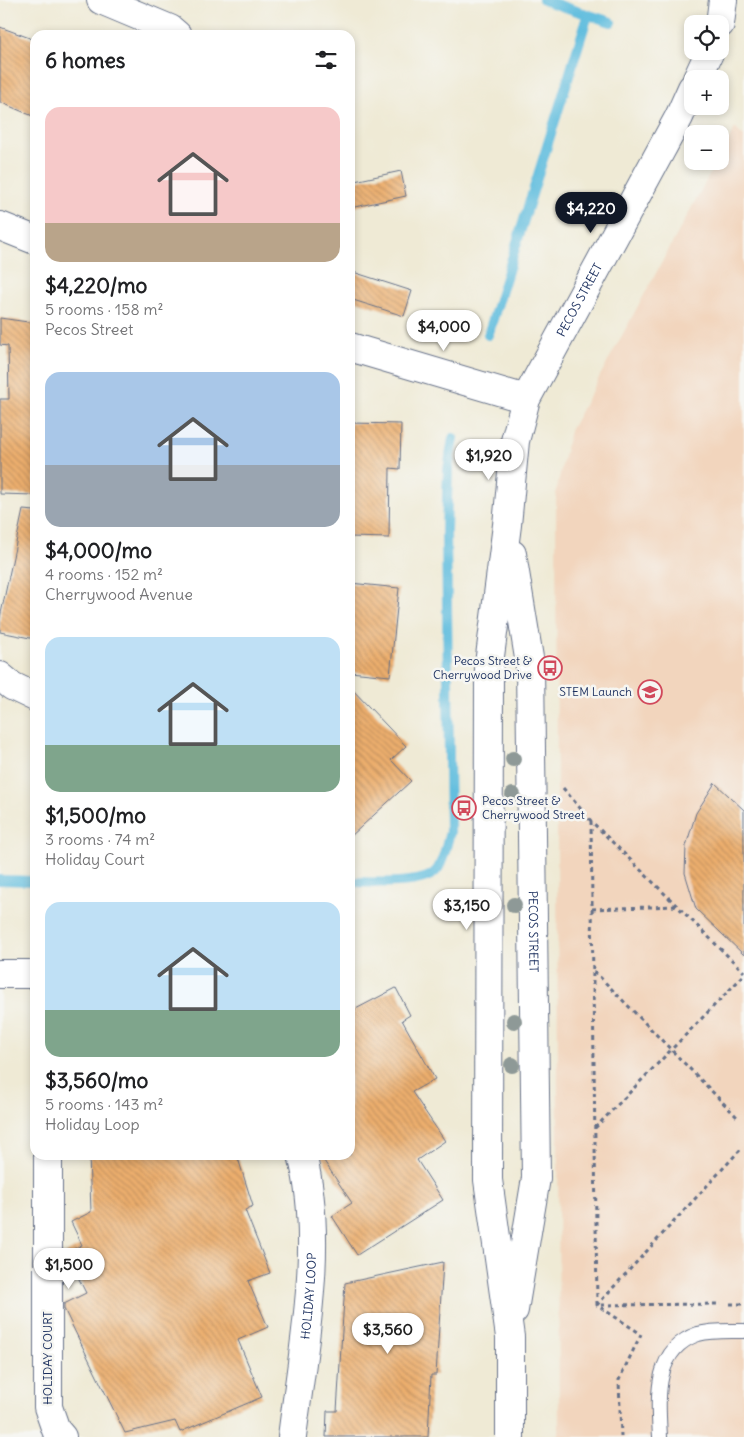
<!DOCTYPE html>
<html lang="en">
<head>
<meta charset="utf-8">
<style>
	:root { --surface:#fff; --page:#f6f6f6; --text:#202124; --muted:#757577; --accent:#111827 }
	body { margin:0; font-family:Delius,sans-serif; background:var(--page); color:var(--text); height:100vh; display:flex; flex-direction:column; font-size:19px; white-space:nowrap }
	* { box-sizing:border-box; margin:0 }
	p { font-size:16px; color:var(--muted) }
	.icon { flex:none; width:28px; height:28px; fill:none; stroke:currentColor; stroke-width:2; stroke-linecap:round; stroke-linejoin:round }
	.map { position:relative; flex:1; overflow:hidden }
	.details { position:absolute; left:30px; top:30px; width:325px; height:1130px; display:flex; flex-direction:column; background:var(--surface); border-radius:15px; box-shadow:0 2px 8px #0003 }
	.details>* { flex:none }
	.tools { position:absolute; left:684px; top:15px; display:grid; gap:10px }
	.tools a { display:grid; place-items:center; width:45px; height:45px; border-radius:10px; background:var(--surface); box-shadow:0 2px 8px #0003; font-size:25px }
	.price { position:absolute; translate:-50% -42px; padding:0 11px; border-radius:18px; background:#fff; color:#222; font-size:16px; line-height:32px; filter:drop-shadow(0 1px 2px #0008) }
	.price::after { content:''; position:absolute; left:50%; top:30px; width:15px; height:11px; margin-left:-8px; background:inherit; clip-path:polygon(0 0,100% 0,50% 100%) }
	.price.current { background:var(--accent); color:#fff }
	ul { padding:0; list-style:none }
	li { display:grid; align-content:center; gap:10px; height:265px; padding:0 15px }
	li span { display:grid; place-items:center; height:155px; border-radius:15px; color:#555 }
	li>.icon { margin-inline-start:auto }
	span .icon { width:90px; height:90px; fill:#fffc; stroke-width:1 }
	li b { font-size:21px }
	h2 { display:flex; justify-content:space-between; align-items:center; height:60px; padding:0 15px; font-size:21px }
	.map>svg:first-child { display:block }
</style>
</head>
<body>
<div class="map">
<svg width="744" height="1437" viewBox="0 0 744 1437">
	<defs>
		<pattern id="building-back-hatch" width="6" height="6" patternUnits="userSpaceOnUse" patternTransform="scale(1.25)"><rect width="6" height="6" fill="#ecae6d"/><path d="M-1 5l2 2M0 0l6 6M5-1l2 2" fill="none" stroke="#be8e5d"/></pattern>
	</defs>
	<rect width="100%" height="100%" fill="#f6f6f2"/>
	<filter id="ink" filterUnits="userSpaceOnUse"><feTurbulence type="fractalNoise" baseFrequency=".02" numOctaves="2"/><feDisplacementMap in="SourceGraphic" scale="10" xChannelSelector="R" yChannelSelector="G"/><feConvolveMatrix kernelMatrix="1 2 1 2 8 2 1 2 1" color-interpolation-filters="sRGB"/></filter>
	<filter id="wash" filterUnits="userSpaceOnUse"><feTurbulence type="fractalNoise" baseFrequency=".0096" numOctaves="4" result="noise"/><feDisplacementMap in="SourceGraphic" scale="20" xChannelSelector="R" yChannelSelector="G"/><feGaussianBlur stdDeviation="1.12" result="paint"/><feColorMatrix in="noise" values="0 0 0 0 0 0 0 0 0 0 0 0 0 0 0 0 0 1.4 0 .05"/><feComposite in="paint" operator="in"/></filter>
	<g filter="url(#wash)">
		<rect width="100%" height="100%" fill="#efead5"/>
		<!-- built -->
		<path fill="#f2d5bd" d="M735,128l9,9v1300h-185l-3,-946 14,-60 147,-270h3v-5z"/>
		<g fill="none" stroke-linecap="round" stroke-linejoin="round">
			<!-- stream -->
			<path stroke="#60bdde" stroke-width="10" d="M543,0l68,22
				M488,335l100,-320
				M0,880l35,1
				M350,882c20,0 71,4 85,-10 8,-7 12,-30 15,-40l-4,-302 2,-60 5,-32"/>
		</g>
		<g id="blocks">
			<!-- building -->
			<path fill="url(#building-back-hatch)" d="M0,27l35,13v77l-35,-15z
				M401,171l5,25 -56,12v-26z
				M350,271l62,20 -8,25 -54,-17z
				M0,318l35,5v172l-35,-1v-95h9l-1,-53 -8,-1z
				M350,423l51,1 -1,45 -10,-1 -1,70 -39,-1z
				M23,510l12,1v128l-35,-7v-14z
				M350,583l49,5 -9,88 -40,-4z
				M350,687l56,59 -15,14 20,21 -61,56z
				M715,783l29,27v145l-48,-46 -11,-36 1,-27 10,-33z
				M396,988l14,27 -8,5 33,59 -23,13 33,49 -28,19 26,40 -86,55 -25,-39 20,-13 -32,-48h30v-143z
				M89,1155h148l16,51 -8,4 25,63 -22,8 20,46 -30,13 24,57 -82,35 -5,-11 -50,12 -61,-124v-5l22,-11 -20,-40 16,-8 -11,-23 20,-10z
				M443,1262l-7,113h-5l-3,62h-102l1,-26h10l8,-128z"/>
		</g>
	</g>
	<g filter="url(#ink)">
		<use href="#blocks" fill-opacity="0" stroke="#657088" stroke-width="1"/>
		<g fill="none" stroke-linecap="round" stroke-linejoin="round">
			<!-- service casing -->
			<g stroke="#657088" stroke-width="16">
				<path id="service" d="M660,1437c-2,-38 -7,-88 38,-103 14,-4 31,-3 46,-3"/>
			</g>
			<!-- minor casing -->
			<g stroke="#657088" stroke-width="30">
				<g id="minor">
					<path d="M101,0l69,29 7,6"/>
					<path d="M0,226l35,14"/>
					<path d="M350,347l176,52"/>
					<path d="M0,676l12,10 23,11"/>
					<path d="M0,974h35"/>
					<path d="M48,1155v252l8,23 6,7"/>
					<path id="s1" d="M292,1437c11,-88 33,-196 10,-282"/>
				</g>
			</g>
			<!-- tertiary casing -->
			<g stroke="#657088" stroke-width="30">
				<g id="tertiary">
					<path d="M720,24l3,-24"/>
					<path d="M697,79l13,-28"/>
					<path id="s2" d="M512,554l18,110 6,514 -22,132"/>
					<path id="s3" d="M510,1437v-100l-22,-157 1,-516 18,-139 8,-84 11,-42 153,-282 13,-29"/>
				</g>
			</g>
			<!-- path -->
			<path stroke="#657088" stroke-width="3" stroke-dasharray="4 4" stroke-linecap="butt" d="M563,788l28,33 153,151
				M591,821l6,484 124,-1
				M592,909l85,-3
				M594,971l144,147
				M595,1128l149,-153
				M730,1304h14
				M621,1437l-2,-57 22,-46 -44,-29 143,-155"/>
			<!-- service -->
			<use href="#service" stroke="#fff" stroke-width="14"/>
			<!-- minor -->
			<use href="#minor" stroke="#fff" stroke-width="28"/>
			<!-- tertiary -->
			<use href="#tertiary" stroke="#fff" stroke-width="28"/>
		</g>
		<!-- trees -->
		<g fill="#8e9997">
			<circle cx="513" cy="759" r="8"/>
			<circle cx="513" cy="795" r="8"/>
			<circle cx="514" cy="905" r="8"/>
			<circle cx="514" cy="1021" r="8"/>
			<circle cx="512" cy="1065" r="8"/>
		</g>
	</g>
	<!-- icons -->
	<defs>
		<g id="bus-ring" transform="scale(1.25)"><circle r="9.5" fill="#f6f6f2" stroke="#d1495b" stroke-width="1.5"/><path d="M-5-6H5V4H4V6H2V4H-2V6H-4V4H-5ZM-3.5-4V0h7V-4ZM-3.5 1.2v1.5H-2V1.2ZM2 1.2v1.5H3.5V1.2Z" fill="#d1495b"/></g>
		<g id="school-ring" transform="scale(1.25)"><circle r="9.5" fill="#f6f6f2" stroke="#d1495b" stroke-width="1.5"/><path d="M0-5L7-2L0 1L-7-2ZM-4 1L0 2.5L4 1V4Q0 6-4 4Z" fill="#d1495b"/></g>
	</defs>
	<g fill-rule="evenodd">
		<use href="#bus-ring" x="550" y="668"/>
		<use href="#school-ring" x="650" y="692"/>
		<use href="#bus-ring" x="464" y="808"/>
	</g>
	<g text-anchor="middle" stroke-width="5" stroke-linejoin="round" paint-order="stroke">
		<!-- street labels -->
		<g font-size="12" fill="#1b2f5e" stroke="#f6f6f2">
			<text dy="4" stroke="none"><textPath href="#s3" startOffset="1155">PECOS STREET</textPath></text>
			<text dy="4" stroke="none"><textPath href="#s2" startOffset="379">PECOS STREET</textPath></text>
			<text dy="4" stroke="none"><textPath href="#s1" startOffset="142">HOLIDAY LOOP</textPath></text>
			<text transform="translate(48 1358) rotate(-90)" y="4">HOLIDAY COURT</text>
		</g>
		<!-- poi labels -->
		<g font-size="12" fill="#1b2f5e" stroke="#f6f6f2" text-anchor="end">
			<text x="532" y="665">Pecos Street &amp;<tspan x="532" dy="14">Cherrywood Drive</tspan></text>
			<text x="632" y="696">STEM Launch</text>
			<text x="482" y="805" text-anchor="start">Pecos Street &amp;<tspan x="482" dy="14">Cherrywood Street</tspan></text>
		</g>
	</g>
</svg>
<div class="tools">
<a><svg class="icon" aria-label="locate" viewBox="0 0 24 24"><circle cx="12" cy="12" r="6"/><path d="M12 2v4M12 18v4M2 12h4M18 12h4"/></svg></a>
<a>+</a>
<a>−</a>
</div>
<b class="price current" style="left:591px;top:234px">$4,220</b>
<b class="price" style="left:444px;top:352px">$4,000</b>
<b class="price" style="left:489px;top:481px">$1,920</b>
<b class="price" style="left:467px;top:931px">$3,150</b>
<b class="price" style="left:69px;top:1290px">$1,500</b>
<b class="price" style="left:388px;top:1355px">$3,560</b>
<section class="details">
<h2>6 homes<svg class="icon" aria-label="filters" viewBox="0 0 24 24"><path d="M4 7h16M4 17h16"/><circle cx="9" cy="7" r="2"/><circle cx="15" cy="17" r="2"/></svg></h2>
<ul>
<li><span style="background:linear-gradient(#f6c9c9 75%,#b9a48a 0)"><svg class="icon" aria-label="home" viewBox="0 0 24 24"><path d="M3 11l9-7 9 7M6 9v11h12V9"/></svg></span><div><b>$4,220/mo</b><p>5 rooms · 158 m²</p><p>Pecos Street</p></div></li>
<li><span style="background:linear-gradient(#a9c7e8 60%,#9aa5b1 0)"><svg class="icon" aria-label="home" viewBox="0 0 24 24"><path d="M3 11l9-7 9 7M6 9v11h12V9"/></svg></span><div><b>$4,000/mo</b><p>4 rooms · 152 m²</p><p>Cherrywood Avenue</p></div></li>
<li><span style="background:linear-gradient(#bfe0f5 70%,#7fa58c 0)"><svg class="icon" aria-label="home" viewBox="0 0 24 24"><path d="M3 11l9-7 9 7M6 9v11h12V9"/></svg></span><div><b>$1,500/mo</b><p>3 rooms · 74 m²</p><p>Holiday Court</p></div></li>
<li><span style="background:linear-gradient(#bfe0f5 70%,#7fa58c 0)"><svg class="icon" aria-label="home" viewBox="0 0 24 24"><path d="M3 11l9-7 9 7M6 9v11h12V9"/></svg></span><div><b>$3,560/mo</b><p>5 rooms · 143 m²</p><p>Holiday Loop</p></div></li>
</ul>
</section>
</div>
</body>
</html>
